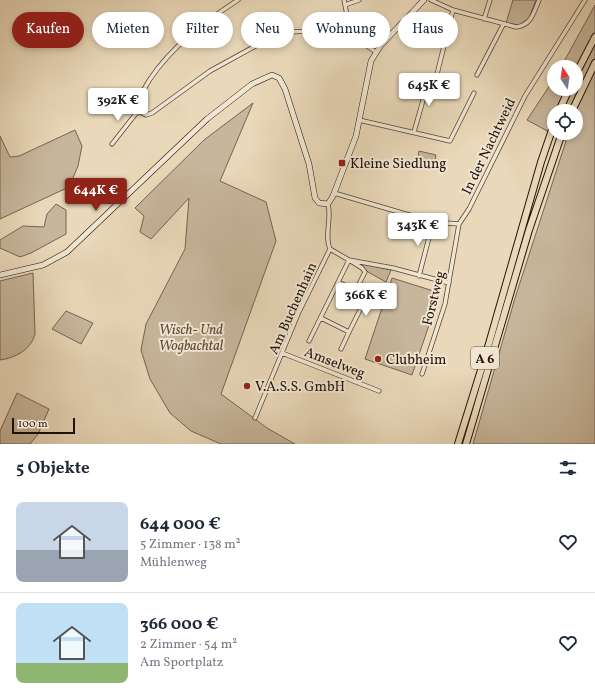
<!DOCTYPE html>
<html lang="de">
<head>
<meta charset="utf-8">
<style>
	:root { --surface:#fff; --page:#f2f2f3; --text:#1f2937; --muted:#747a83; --line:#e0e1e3; --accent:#8f2418 }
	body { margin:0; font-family:Vollkorn,serif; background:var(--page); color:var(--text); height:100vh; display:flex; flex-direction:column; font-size:15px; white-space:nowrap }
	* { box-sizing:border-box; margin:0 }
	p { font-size:13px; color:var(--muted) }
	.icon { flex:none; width:22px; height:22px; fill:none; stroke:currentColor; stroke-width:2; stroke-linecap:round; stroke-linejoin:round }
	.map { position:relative; height:444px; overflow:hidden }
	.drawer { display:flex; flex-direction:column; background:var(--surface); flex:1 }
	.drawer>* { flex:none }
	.top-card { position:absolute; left:12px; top:12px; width:571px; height:36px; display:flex; gap:8px }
	.needle { width:26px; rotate:347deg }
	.controls { position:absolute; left:547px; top:60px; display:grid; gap:8px }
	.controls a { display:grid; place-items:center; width:36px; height:36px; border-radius:50%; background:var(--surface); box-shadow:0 2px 6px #0003; font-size:20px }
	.scale { position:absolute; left:12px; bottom:10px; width:63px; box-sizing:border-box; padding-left:4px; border:2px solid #221109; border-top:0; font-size:11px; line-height:14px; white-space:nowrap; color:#221109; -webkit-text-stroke:3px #f1e6d2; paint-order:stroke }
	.price { position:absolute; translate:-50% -34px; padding:0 9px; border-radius:4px; background:#fff; color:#222; font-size:13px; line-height:26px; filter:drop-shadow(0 1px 2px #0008) }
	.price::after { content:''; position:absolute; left:50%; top:24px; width:12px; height:9px; margin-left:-6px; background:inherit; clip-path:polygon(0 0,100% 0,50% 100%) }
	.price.selected { background:var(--accent); color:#fff }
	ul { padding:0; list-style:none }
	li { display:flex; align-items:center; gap:12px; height:100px; padding:0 16px }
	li+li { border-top:1px solid var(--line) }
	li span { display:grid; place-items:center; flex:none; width:112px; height:80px; border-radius:8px; color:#555 }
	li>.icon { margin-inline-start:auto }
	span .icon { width:48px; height:48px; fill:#fffc; stroke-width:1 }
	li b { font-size:17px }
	h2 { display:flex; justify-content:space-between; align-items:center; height:48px; padding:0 16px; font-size:17px }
	.pill { padding:0 14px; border-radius:18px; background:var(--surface); box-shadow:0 2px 6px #0003; font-size:14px; line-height:36px }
	.pill.selected { background:var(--accent); color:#fff }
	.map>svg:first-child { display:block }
</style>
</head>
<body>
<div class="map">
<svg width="595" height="444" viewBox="0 0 595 444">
	<rect width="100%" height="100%" fill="#e9d8b9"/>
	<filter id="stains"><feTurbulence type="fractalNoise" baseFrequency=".005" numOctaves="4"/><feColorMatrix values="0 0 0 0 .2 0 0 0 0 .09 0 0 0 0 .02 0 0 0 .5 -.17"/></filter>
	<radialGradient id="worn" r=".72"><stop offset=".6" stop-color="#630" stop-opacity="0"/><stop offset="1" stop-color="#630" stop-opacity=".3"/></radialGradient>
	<!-- green -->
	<path fill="#c7b69b" stroke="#746452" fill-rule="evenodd" d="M513,0h23l-7,18 -10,7 -13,-2z
		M595,5v439h-122l42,-146 51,-157 -39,-21 27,-41v10h22v-22h-15zM554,111h22v22h-22z
		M253,103l-33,78 46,21 10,39 -55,153 46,34 28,16h-74l-30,-13 -21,-18 -20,-34 -9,-29 5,-26 39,-75 4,-51 -38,41 -11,-7 4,-16 -9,-8 69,-68z
		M75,130l7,16 -4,20 -9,21 -69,32v-83l10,21 9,-1z
		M419,151l17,4 -2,10 -17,-4z
		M56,204l10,6v24l-35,19 -11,4 -20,-9v-8l23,-14 21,1 3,-13z
		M361,263l30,7 -5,12 -18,-10 -7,-7z
		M33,273l2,61c-4,16 -20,24 -35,26v-79z
		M392,278l48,15 -28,82 -47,-16z
		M66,311l27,12 -12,21 -29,-15z
		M17,393l32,16 -11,25 -8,10h-30v-13z"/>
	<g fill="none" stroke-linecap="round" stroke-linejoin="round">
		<!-- street casing -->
		<g stroke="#544335" stroke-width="5">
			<path id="street" d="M344,0l5,25 18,21 9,6
				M431,0l22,10 63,17c15,-1 18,-15 23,-27
				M345,5l14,-5
				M484,19l6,-19
				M477,75l26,-50
				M436,78l17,-68
				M138,111l8,4 6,-2 58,-42 60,-33 19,-6 47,-2 13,-5
				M138,111c-3,-7 1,-13 5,-20 20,-38 59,-68 95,-91
				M359,120l91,21 24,-48
				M414,132l15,-53
				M112,144l26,-33
				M334,193l99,29 26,2
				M330,249l19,11 44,8 56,15
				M419,276l14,-54
				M321,318l28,14 18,-36 -29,-14
				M309,341l40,-81 13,8 3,4 -9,18
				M341,349l8,-17
				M282,353l97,38
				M422,374l23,-70 14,-80 10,-15 56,-113 60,-96
				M255,418l43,-104 32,-65c-6,-13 2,-31 -2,-45"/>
		</g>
		<!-- secondary casing -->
		<g stroke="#221109" stroke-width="6">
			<path id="secondary" d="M0,275l43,-10 24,-13 140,-133 45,-35 20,-9 7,3 6,11 24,75 6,34 4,5 9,1 5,-8 23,-60 15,-75 10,-16 43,-45"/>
		</g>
		<!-- highway casing -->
		<g stroke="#221109" stroke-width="8">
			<path id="highway" d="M576,74l19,-37
				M559,111l10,-22
				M572,111l23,-48
				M458,444l28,-90 55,-192 13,-38
				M466,444l63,-214 33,-97"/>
		</g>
		<!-- street -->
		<use href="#street" stroke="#f1e6d2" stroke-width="3.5"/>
		<!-- secondary -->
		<use href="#secondary" stroke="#f1e6d2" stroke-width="5"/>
		<!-- highway -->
		<use href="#highway" stroke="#e9d8b9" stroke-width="6"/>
	</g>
	<!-- markers -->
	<g fill="#8f2418" stroke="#f1e6d2" stroke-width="1.5">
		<rect x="338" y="159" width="8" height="8" rx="2"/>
		<circle cx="378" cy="359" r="4"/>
		<circle cx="247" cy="386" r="4"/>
	</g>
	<g text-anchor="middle" stroke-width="4" stroke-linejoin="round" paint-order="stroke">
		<!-- shield labels -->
		<rect fill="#f1e6d2" stroke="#605145" stroke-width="1" x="471" y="347" width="28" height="22" rx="3"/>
		<g font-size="13" font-weight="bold" fill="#221109">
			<text x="485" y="363">A 6</text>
		</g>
		<!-- street labels -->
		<g font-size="14" fill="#221109" stroke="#f1e6d2">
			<text transform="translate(488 146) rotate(-64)" y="5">In der Nachtweid</text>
			<text transform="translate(433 298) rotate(-76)" y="5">Forstweg</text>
			<text transform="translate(292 308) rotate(-66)" y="5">Am Buchenhain</text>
			<text transform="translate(335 362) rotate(21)" y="5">Amselweg</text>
		</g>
		<!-- poi labels -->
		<g font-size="14" fill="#221109" stroke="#f1e6d2" text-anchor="start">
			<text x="350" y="168">Kleine Siedlung</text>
			<text x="386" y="364">Clubheim</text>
			<text x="255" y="391">V.A.S.S. GmbH</text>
		</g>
		<!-- park labels -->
		<g font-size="14" font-style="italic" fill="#5c4b3c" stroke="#f1e6d2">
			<text x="191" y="334">Wisch- Und<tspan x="191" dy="16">Wogbachtal</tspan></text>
		</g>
	</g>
	<rect width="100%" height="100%" filter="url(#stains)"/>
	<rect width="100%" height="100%" fill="url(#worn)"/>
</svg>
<div class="controls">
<a><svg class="needle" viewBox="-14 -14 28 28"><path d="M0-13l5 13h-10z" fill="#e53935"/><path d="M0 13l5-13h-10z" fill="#747a83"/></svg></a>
<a><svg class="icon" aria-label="locate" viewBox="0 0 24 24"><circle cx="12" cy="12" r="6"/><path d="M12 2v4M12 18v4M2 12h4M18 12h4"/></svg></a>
</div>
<div class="scale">100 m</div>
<b class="price" style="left:429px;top:107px">645K €</b>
<b class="price" style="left:118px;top:122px">392K €</b>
<b class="price selected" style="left:96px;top:212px">644K €</b>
<b class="price" style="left:418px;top:247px">343K €</b>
<b class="price" style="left:366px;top:317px">366K €</b>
<div class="top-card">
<a class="pill selected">Kaufen</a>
<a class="pill">Mieten</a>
<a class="pill">Filter</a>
<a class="pill">Neu</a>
<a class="pill">Wohnung</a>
<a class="pill">Haus</a>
</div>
</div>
<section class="drawer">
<h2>5 Objekte<svg class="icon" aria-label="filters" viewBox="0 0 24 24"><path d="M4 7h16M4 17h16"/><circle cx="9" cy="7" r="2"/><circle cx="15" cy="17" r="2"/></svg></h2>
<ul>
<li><span style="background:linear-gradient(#c9d6e8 60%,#9aa5b1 0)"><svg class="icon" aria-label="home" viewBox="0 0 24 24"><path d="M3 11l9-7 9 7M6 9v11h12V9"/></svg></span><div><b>644 000 €</b><p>5 Zimmer · 138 m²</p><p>Mühlenweg</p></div><svg class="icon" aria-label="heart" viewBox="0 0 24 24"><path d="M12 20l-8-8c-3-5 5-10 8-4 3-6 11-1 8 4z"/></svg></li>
<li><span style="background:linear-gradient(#bfe0f5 75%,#8fb573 0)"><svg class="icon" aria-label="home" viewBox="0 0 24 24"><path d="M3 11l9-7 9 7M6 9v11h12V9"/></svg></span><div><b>366 000 €</b><p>2 Zimmer · 54 m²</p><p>Am Sportplatz</p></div><svg class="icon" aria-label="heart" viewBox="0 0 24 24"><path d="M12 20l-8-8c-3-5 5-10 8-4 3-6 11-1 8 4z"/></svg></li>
</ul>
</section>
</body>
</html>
